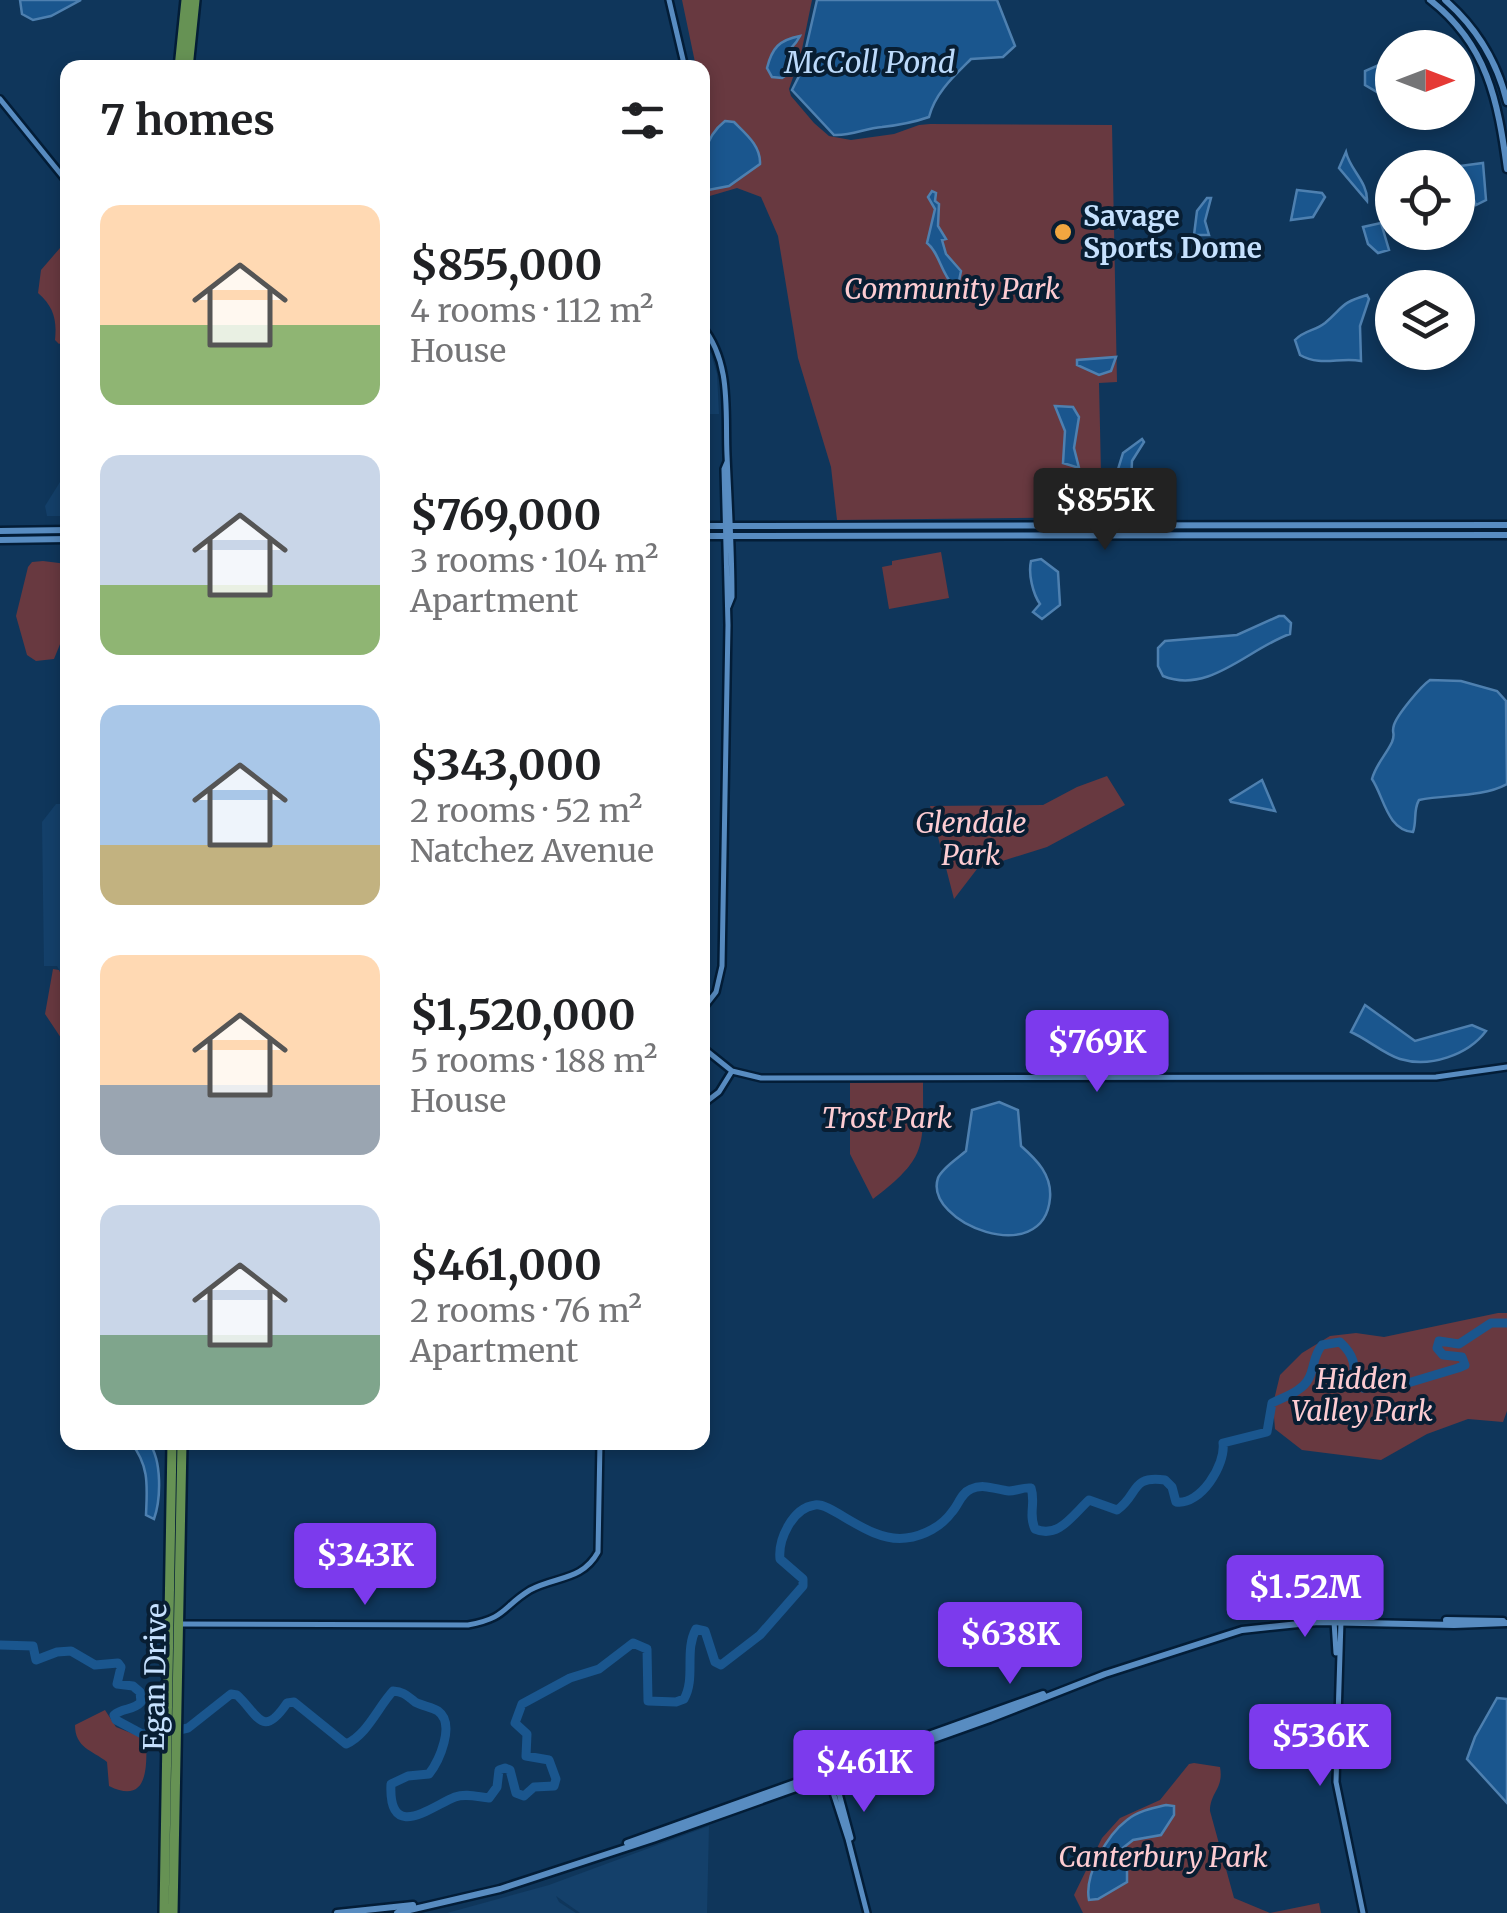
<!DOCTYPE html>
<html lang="en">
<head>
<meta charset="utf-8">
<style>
	:root { --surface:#fff; --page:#f6f6f6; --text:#202124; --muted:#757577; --accent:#7c3aed }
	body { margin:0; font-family:Merriweather,serif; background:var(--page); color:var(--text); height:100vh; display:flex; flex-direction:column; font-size:38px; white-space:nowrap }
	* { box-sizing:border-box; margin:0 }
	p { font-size:32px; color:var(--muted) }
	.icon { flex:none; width:55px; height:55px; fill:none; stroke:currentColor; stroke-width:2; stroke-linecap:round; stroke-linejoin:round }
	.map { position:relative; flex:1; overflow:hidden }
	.drawer { position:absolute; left:60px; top:60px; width:650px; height:1390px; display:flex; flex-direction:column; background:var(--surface); border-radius:20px; box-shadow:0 5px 15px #0003 }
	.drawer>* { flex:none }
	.needle { width:65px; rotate:90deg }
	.controls { position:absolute; left:1375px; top:30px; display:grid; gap:20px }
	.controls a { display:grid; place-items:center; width:100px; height:100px; border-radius:50%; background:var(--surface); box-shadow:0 5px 15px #0003; font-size:50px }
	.price { position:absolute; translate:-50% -85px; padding:0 22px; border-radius:10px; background:var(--accent); color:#fff; font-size:32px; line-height:65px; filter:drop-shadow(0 2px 5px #0008) }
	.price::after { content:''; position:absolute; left:50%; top:60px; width:30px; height:22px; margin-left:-15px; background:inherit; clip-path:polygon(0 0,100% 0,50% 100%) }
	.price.selected { background:#222; color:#fff }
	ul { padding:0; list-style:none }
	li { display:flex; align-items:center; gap:30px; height:250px; padding:0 40px }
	li span { display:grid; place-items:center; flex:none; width:280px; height:200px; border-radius:20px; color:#555 }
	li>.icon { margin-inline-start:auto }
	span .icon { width:120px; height:120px; fill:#fffc; stroke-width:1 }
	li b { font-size:42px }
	h2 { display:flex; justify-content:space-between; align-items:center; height:120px; padding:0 40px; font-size:42px }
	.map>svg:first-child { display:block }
</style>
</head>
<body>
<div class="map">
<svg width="1507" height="1913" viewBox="0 0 1507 1913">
	<rect width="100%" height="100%" fill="#0f365b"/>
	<!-- built -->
	<path fill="#14406a" d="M702,340l9,14 6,20 2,40h-16z
		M67,448v68h-20l-2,-10 20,-32z
		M56,804h11v181l-10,-19h-13l-2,-144z
		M709,1826l-2,87h-127l-24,-17 3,6 17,11h-129l102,-28z"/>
	<!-- green -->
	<path fill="#683940" d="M682,0h130l-11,54 -12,35 2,7 23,27 15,13 22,4 43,-6 25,-9 11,-1 182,1 5,257 -18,1 3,134 -265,3 -6,-53 -33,-109 -20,-122 -17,-39 -24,-9 -34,10 3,-83 -4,-47 -6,-1z
		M60,248l8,5v85l-9,6 -4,-4c2,-20 -1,-33 -17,-47l3,-23z
		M941,552l8,46 -60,11 -7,-42 10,-2v-4z
		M43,561l24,3v63l-13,32 -18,2 -9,-6 -11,-39 12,-49 4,-5z
		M1107,776l18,29 -78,42 -70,22 -23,30 -24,-93 113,-1 34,-18z
		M53,969l6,1 8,18v59l-22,-33z
		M923,1082c0,65 5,75 -50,117l-23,-45v-71z
		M1498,1313h9v98l-4,11 -35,-3 -41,15 -46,26 -79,-10 -27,-21 -2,-25 7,-29 22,-22 28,-17 26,-3 28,4z
		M105,1710l11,17 30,12c1,26 3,67 -37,47l-2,-24c-15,-12 -32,-14 -32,-37z
		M1194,1763l26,4c4,22 -10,25 -10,44l24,87 36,15 49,-10 2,10h-238l-9,-18 28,-57 18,-20 40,-18 29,-36z"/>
	<!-- water -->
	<path fill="#1a568e" stroke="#4e80b0" stroke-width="2.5" d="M20,0h61l-30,16 -18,4 -11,-6z
		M817,0h180l18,46 -12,11 -32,2c-17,17 -36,34 -42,58 -17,6 -29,8 -47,10 -17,1 -30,9 -48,8l-42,-45 8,-16z
		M800,36c-9,18 -19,10 -9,36l-9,6 -10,-1 -5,-9c5,-20 12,-28 33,-32z
		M1381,64l3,21 5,11 -2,2 -22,-13v-14z
		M725,121l9,1c12,12 27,24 26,42l-31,22 -26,5c-1,-27 -1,-52 22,-70z
		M1346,152c4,18 22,30 21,49l-28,-33z
		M1483,163l3,37 -10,5 -16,-39z
		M1297,190l25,3 3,4 -12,20 -22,3z
		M932,191l4,2 -1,8 4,3 -1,22 8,13 -4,1 4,14 15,17 -2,10 -6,4c-12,-12 -14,-33 -26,-42l8,-34 -7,-12z
		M1207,198h4l-6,23 4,14h-15l3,-24z
		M1381,223l8,27 -11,3 -10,-9 -5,-17z
		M1367,295l2,4 -9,27 1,35c-22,-4 -40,6 -61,-6l-5,-15c9,-10 20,-9 30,-17 19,-16 15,-20 42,-28z
		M1116,357l-5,14 -12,4 -22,-10v-5z
		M1055,406l18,1 6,10 -5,31 5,20 -16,-5 2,-32z
		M1142,439l2,3 -12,19 -2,45 -17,3 -5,-7 15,-49z
		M1041,559l17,13 2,33 -18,14 -9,-7 7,-8c-7,-10 -12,-30 -9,-43z
		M1279,616h5l7,7 -1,11c-41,14 -81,61 -127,42l-5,-10v-18l7,-7 72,-6z
		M1430,680l31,1 36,10 9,10 1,83c-26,14 -59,10 -88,16 -6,10 -2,21 -6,32 -26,-2 -29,-35 -41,-53 4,-15 14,-24 20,-37 4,-10 -1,-8 2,-17 3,-10 27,-39 36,-45z
		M1262,780l13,31 -44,-9 -1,-2z
		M1365,1005l50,36 57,-16 14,6c-18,24 -56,37 -86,28 -16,-5 -33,-20 -49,-27z
		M999,1102l19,8 3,36c16,14 31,29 29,52 -6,72 -127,25 -112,-20 4,-10 20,-20 28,-27l6,-41z
		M131,1443h18c13,17 12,56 5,76l-8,-4c1,-27 4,-49 -15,-72z
		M1497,1698l10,1v104l-40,-44 8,-22z
		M1166,1805l8,1v9l-13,20 -28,5 -19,15 2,7 11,8v12l-29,17 -9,1c-5,-25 18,-65 38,-80 11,-9 26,-12 39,-15z"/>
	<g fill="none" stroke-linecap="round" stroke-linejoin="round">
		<!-- river -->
		<path stroke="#1a568e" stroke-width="9" d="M0,1645l33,1 3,14 21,-8 14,-1 24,14 23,-2 3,4 -4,17 16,2 7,6 1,10c-8,9 -18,5 -27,13l2,5 26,14 24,-1 22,-5 43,-34 6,1c21,19 25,45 50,8l7,-1 52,42c21,-9 32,-37 47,-53 11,1 13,4 22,11 7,4 17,5 23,9 18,13 1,50 -9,63l-21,2 -17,8c-3,59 41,22 64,13 11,-4 23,0 34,1l8,-11 2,-17 6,-2 5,2 6,23 8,3 10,-9 20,-1 2,-7 -7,-19 -23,-4 1,-22 -12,-11 7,-19 48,-26 29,-9 34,-26 14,6 1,52 28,1 8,-3c12,-21 0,-48 12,-70l9,2 10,31 6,3 39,-30 43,-49v-7l-23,-20c-2,-19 12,-51 35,-54 17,-3 54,38 91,33 18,-2 36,-12 46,-26 7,-8 9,-19 19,-23 13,-6 26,1 38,2 8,0 14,-4 22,-3 5,15 -3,26 4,41 23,10 37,-13 54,-29l28,10c22,-15 13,-35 48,-30l7,7 4,15c24,4 50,-37 47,-59l44,-11 5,-29c12,-6 31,-12 37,-25 6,-12 4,-22 13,-33l18,-3c14,13 16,23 13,41l10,5 21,-15 24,10 50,-15 7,-3 -3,-8 -19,-2 -6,-7 2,-7 20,3 32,-21h16"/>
		<!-- tertiary casing -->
		<g stroke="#031d37" stroke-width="10">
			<path id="tertiary" d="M669,0l16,68
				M0,99l68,84
				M702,326c30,37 23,85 25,129 2,47 5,94 5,142l-4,10
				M702,1010l14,-18 6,-26 6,-341 -4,-156 3,-7
				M702,1047l30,24 29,7 675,-1 71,-10
				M702,1105l17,-13 13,-21
				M1334,1621l2,32
				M1341,1621l-5,161 27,131
				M180,1624l288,1c39,-7 34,-18 62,-35 26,-14 52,-9 68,-38l2,-110
				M833,1771l18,67
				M828,1777l20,62 19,74"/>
		</g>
		<!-- secondary casing -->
		<g stroke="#031d37" stroke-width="11">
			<path id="secondary" d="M1430,0c57,44 68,101 77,169
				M1445,0c32,28 52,61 62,102
				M702,526l805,-1
				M0,531l68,-1
				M702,536l805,-1
				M0,540l68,-1
				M1446,1620l57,1
				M627,1843l416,-149
				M337,1913l76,-8
				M397,1913l103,-24 153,-50 337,-120 115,-45 137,-44 76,-8 136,3 53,-2"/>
		</g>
		<!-- trunk casing -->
		<g stroke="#031d37" stroke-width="14">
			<path id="trunk" d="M179,68l7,-68
				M188,68l7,-68
				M164,1913l8,-471
				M173,1913l9,-471"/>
		</g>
		<!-- tertiary -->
		<use href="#tertiary" stroke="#588cc1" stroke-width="5"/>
		<!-- secondary -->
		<use href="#secondary" stroke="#588cc1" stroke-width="6"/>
		<!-- trunk -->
		<use href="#trunk" stroke="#669254" stroke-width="9"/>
	</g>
	<!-- markers -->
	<circle fill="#f1a640" stroke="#081e33" stroke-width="4" cx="1063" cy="232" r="10"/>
	<g text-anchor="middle" stroke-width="8" stroke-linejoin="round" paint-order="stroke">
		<!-- poi labels -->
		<g font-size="28" font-weight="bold" fill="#c6e1fe" stroke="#081e33" text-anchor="start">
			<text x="1083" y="226">Savage<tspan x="1083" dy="32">Sports Dome</tspan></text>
		</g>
		<!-- park labels -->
		<g font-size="28" font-style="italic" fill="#fdccd2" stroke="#081e33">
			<text x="952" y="299">Community Park</text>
			<text x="971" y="833">Glendale<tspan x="971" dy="32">Park</tspan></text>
			<text x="887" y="1128">Trost Park</text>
			<text x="1362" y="1389">Hidden<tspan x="1362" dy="32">Valley Park</tspan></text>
			<text x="1163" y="1867">Canterbury Park</text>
		</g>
		<!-- street labels -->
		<g font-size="28" fill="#c6e1fe" stroke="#081e33">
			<text transform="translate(155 1677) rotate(-89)" y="10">Egan Drive</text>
		</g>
		<!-- water labels -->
		<g font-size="30" font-style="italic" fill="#bcdafb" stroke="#081e33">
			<text x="870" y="73">McColl Pond</text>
		</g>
	</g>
</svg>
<div class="controls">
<a><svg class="needle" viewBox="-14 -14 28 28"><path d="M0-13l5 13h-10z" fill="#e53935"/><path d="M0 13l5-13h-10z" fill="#757577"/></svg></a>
<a><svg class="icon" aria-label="locate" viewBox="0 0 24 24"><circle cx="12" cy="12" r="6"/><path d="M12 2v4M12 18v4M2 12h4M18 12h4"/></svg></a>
<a><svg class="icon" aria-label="layers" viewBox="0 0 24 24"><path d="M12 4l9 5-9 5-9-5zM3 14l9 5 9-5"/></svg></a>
</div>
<b class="price selected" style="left:1105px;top:553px">$855K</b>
<b class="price" style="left:1097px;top:1095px">$769K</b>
<b class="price" style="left:365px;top:1608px">$343K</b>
<b class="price" style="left:1305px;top:1640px">$1.52M</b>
<b class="price" style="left:1010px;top:1687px">$638K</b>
<b class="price" style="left:1320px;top:1789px">$536K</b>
<b class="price" style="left:864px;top:1815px">$461K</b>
<section class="drawer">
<h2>7 homes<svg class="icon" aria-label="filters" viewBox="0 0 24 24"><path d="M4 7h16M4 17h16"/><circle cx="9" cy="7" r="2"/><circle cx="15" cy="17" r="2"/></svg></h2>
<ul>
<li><span style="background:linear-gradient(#ffd9b3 60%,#8fb573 0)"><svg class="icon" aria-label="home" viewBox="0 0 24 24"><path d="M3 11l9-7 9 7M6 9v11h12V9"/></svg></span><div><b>$855,000</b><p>4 rooms · 112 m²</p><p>House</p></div></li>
<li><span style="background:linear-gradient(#c9d6e8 65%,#8fb573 0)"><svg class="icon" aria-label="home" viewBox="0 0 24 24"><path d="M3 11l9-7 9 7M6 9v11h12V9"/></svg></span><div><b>$769,000</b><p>3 rooms · 104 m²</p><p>Apartment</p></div></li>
<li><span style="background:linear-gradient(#a9c7e8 70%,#c2b280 0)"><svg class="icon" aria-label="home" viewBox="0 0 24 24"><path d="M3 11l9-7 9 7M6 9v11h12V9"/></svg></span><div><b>$343,000</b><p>2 rooms · 52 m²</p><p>Natchez Avenue</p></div></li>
<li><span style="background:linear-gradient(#ffd9b3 65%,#9aa5b1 0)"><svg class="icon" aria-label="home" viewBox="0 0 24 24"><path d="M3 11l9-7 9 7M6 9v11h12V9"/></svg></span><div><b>$1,520,000</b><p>5 rooms · 188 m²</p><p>House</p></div></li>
<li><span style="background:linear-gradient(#c9d6e8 65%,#7fa58c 0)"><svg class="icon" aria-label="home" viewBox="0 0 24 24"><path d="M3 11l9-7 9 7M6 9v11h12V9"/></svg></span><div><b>$461,000</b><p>2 rooms · 76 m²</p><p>Apartment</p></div></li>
</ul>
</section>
</div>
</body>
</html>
